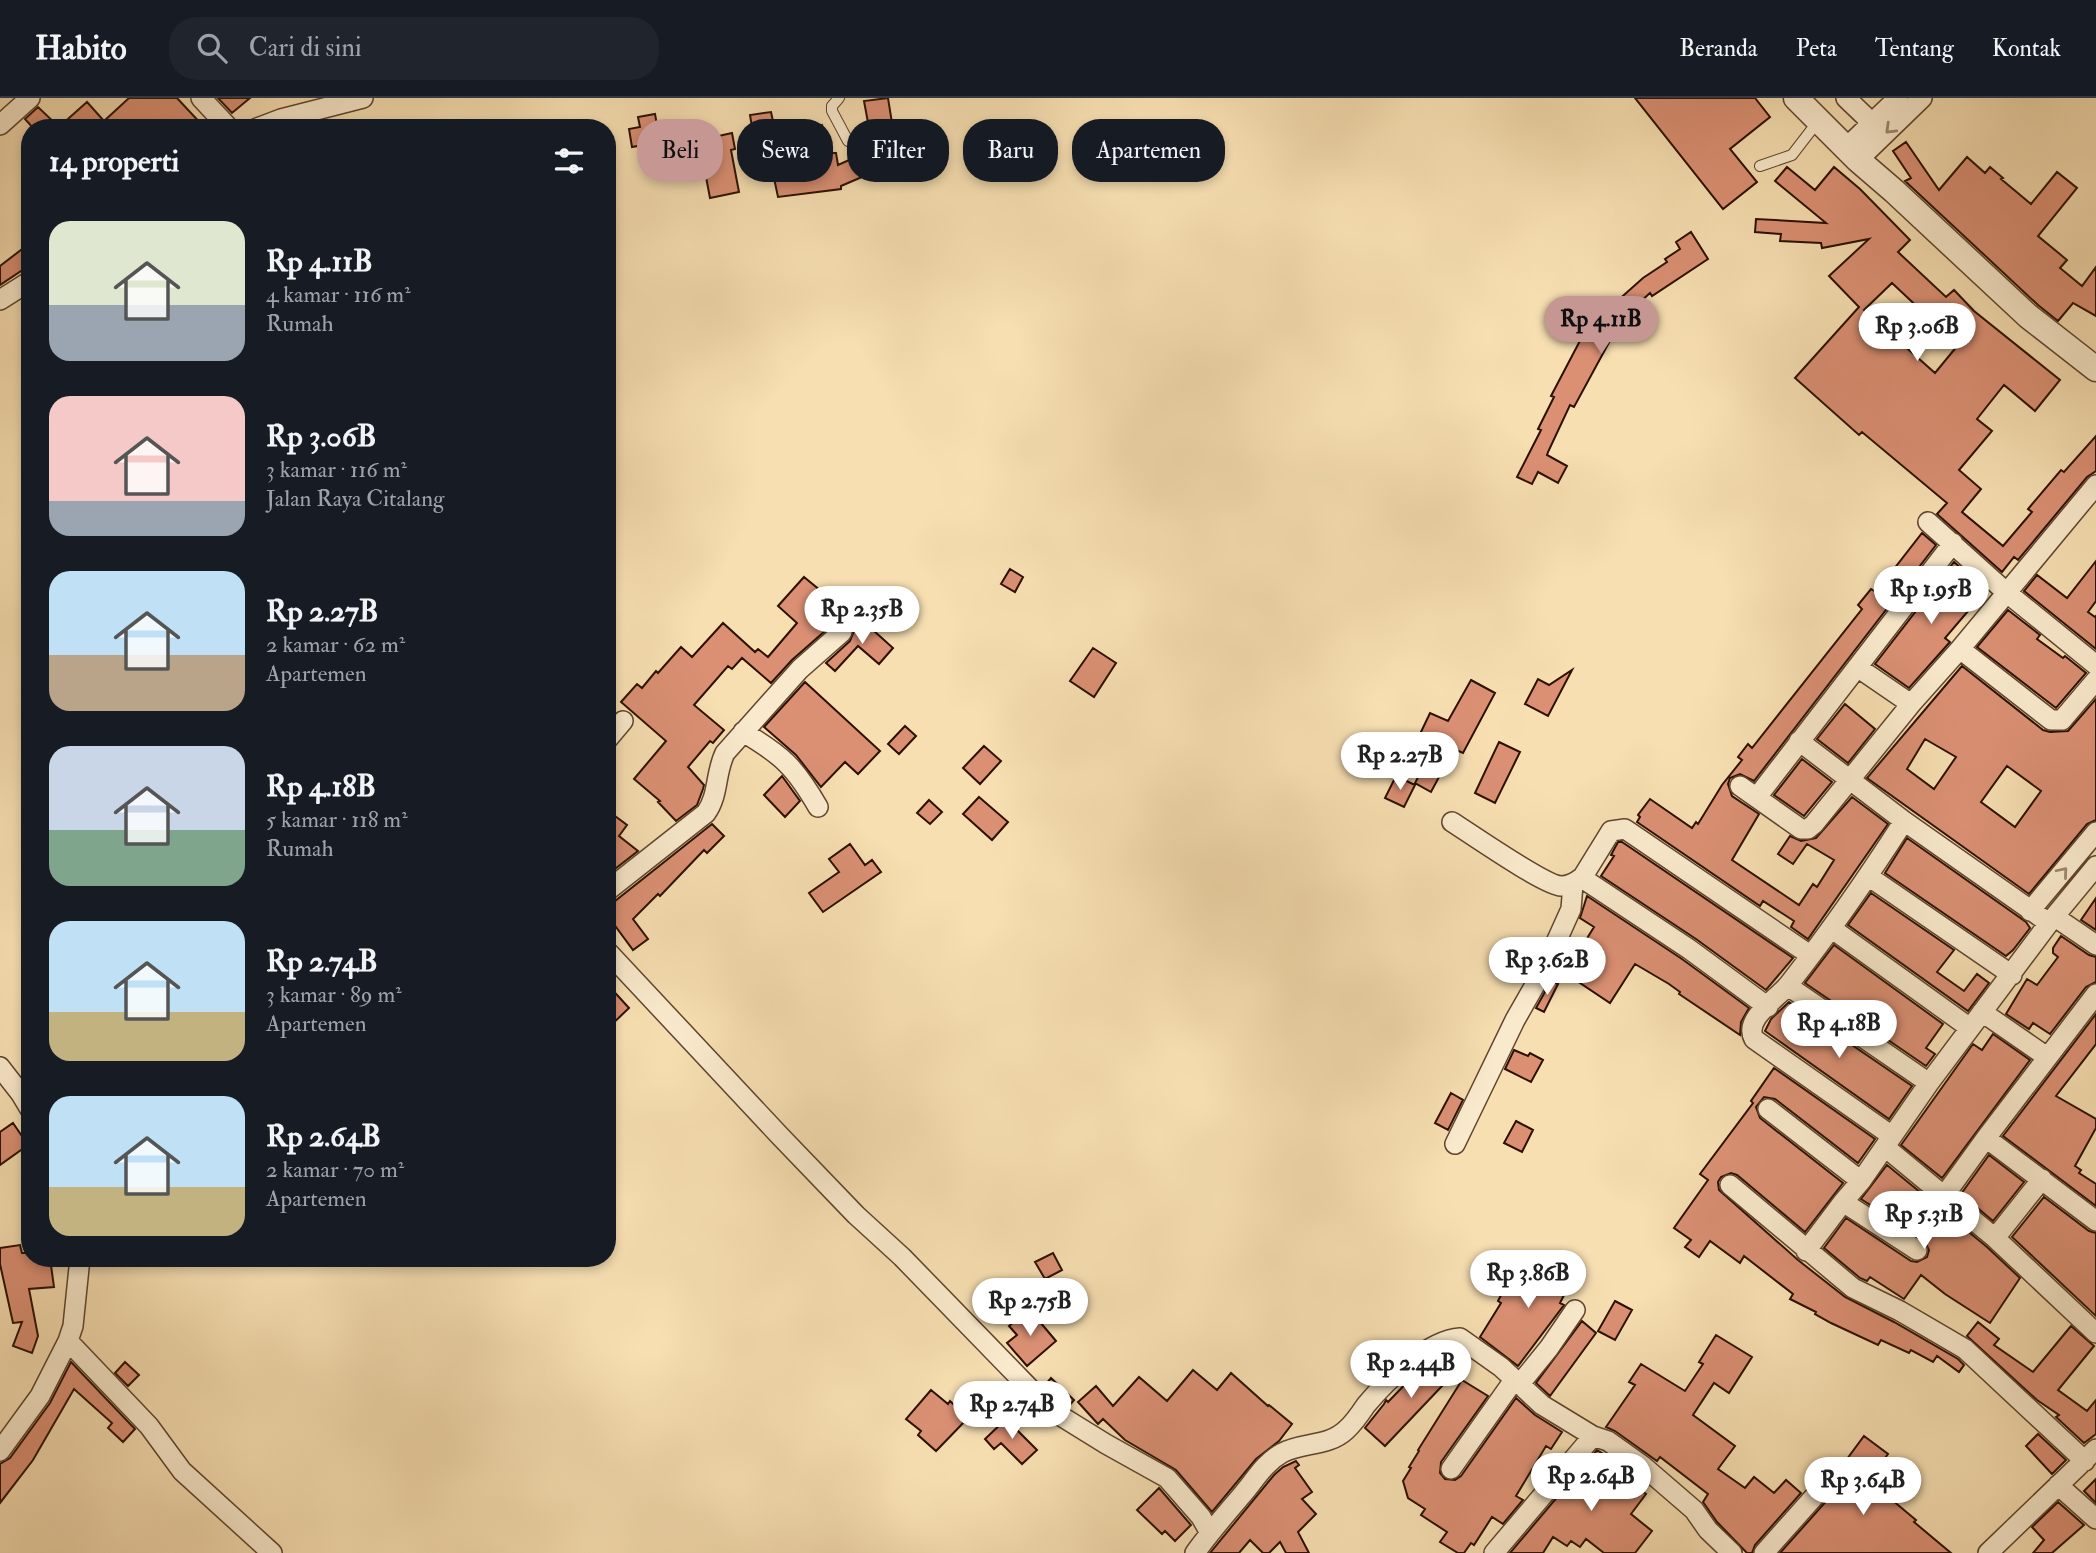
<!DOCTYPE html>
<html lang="id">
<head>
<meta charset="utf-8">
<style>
	:root { --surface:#171b24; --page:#20242c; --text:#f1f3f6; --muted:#9ea1a6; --line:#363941; --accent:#c59692 }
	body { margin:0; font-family:"IM FELL Double Pica",serif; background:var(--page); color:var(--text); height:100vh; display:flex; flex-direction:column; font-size:26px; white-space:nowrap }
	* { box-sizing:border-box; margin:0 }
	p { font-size:23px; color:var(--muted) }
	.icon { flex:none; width:38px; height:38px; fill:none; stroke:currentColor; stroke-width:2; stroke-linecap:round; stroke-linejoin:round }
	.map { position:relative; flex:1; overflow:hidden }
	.details { position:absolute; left:21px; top:21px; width:595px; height:1148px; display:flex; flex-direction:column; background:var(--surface); border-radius:28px; box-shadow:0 4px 10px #0003 }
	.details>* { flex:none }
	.hud { position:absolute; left:637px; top:21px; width:665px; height:63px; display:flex; gap:14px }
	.price { position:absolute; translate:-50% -60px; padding:0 16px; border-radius:24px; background:#fff; color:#222; font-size:23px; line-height:46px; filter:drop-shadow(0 2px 4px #0008) }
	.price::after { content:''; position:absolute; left:50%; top:42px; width:21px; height:16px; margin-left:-10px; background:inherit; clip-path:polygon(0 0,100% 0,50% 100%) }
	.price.active { background:var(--accent); color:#111 }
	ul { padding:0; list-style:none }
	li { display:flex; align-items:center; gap:21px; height:175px; padding:0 28px }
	li span { display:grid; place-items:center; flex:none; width:196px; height:140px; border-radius:21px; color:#555 }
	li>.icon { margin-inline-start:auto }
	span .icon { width:84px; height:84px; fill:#fffc; stroke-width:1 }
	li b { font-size:30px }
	h2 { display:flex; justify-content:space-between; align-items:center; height:84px; padding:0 28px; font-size:30px }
	.tag { padding:0 24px; border-radius:28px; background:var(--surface); box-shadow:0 4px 10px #0003; font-size:24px; line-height:63px }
	.tag.active { background:var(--accent); color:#111 }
	header { display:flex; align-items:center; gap:42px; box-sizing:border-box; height:98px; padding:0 35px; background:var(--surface); border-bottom:2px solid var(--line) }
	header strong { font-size:33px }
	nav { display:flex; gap:38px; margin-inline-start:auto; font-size:24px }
	.search { width:490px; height:63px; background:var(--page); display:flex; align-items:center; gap:18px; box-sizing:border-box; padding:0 24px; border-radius:28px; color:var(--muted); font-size:26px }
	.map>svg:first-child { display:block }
</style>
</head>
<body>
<header>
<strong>Habito</strong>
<div class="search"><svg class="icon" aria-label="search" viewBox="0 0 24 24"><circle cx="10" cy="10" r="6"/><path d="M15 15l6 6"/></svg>Cari di sini</div>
<nav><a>Beranda</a><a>Peta</a><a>Tentang</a><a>Kontak</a></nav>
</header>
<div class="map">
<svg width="2096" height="1455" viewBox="0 0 2096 1455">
	<rect width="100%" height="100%" fill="#f7dfb2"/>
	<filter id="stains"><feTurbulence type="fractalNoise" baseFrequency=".00286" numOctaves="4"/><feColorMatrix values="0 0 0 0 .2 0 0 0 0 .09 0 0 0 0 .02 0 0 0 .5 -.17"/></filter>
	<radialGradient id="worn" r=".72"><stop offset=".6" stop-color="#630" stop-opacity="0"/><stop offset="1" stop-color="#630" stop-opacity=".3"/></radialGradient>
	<!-- building -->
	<path fill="#db9074" stroke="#2c1002" stroke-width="2" fill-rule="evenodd" d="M129,0h48l28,30h-38l-6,-7 -7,7h-121l-8,-9 13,-12 21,20 28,-25 17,19z
		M218,0h32l-18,15z
		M888,0l4,25 -23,5 -5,-27z
		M1635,0h120l15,19 -40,32 27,33 -34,27z
		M771,14l3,14 17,-3 2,11 29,-9 9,28h5l2,12 29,-13 9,19 -35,15v3l-63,8 -14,-66 -11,2 -3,-18z
		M655,16l5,28 -28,5 -3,-18 11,-2 -2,-10z
		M732,35l3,16 -4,1 8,42 -29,6 -8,-42 15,-3 -3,-16z
		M1906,44l33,48 28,-33 18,16 5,-6 13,11 -2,1 30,25 26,-32 20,16 -39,48 29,24 -7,8 22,18 14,-19v49l-23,-13 -15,18 -20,-16 -133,-124 6,-3 -18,-27z
		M1787,69l28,23 19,-23 26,22 50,51 -12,12 48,45 8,-7 20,21 86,69 -25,31 -31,-26 -27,34 15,12 -33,39 22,19 -19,23 41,34 29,-34 -4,-3 33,-39 3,2 32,-36v35l-9,6 -69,83 -4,-3 -12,15 -65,-58 10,-11 -85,-71 -3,3 -64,-57 64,-71 -30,-31 40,-37 -47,9 -1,-5 -41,-2 1,-7 -26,-2 1,-13 70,4 -51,-42zM1892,185l66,62 -23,28 -71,-63z
		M1691,134l17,27 -56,37 -2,-3 -30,27 4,2 -9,14 -2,-1 -39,72 -4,-2 -22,47 -1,3 20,11 -9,17 -20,-11 -6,12 -15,-7 24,-47 -3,-1 16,-32 -3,-1 32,-61 4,3 18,-28 1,1 37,-33 24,-16 -2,-3 15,-10 -4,-7z
		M30,145v22l-30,20v-19z
		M1922,435l14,12 -182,236 -14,-7 -10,4 -2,6 4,12 27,18 -27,46 67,45 14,-21 4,3 17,-27 -27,-16 -14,20 -15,-10 12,-18 11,5 15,-3 36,-41 36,27 -80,115 -17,-12 3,-6 -31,-20 -3,5 -123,-84 3,-5 -2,-2 12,-16 42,29 4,-6 2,2 24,-39 20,-25 -4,-3 10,-13 4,4 110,-139 -4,-4 13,-16 5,3z
		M2096,463v40l-8,11 7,5 1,-1v33l-72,-58 13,-16 30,23z
		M1954,464l32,28 -41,48 5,4 -41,46 -34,-24z
		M1010,471l13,8 -8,15 -14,-8z
		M804,479l23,19 -11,13 17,15 -41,36 -21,23 -29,-25 -10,11 -4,-3 -34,39 30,25 -11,13 -3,-2 -22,26 16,18 -1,4 -6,16 -21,16 -18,-19 2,-1 -26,-22 32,-38 -45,-39 16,-18 5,4 14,-17 2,2 23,-26 11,10 31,-34 32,29 3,-3 10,8 29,-34 -19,-17z
		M2008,512l32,25 -3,4 26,19 2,-2 21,17 -30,35 -79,-61z
		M863,523l30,27 -14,16 -21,-18 -23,25 -9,-8 24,-22 4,-10z
		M1093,550l23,15 -22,34 -24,-16z
		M1962,568l81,64 7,2 18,-1 28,-32v121l-9,4 -58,70 -162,-116zM1925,641l31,18 -22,32 -27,-20zM2007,668l34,25 -26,36 -34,-25z
		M1572,572l-24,46 -23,-12 13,-25 11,6z
		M1471,582l24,13 -32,60 -9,-4 -23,43 -16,-9 22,-41 -17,-8 10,-21 18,8z
		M805,584l75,69 -22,23 -13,-12 -24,25 -25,-32 -32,-28z
		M1845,606l30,25 -27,34 -31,-24z
		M905,628l11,10 -17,18 -11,-10z
		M1499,644l21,10 -25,51 -20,-10z
		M1381,647l15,5 -8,26 -15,-4z
		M984,648l17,15 -21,23 -17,-16z
		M1802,661l30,23 -28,34 -30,-21z
		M782,678l18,25 -15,16 -21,-22z
		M1396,678l19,9 -11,22 -19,-9z
		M979,699l29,25 -16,18 -29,-26z
		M929,702l13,12 -12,12 -13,-11z
		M607,712l20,15 -8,11 19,15 -27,21 -4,-3z
		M712,726l12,12 -17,17 -3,-3 -44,46 -2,-2 -25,25 15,20 -15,11 -20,-27 -6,6v-26l8,-2z
		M1907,740l119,84 4,6 -17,22 -7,6 -121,-83z
		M1618,744h4l171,116 -27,32 -70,-51 -95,-63 13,-20 -3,-1z
		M850,746l15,21 7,-5 9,12 -58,40 -14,-19 30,-21 -10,-13z
		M1871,795l83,57 -17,22 27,19 13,-17 12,9 -21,28 -120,-86z
		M1587,798l95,63 67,49 -8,14 -1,13 -61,-41 1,-2 -11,-8 -34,-20 -25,39 -33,-22 21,-34 -12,-7 8,-13 -14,-9z
		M2096,800v32l-15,-10z
		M2061,838l28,19 7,2v25l-10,5 -36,47 -17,-11 -4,6 -23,-15 21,-35 10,6 21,-28 -5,-4v-5z
		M1834,847l109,79 -17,24 9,6 -9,12 -121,-83z
		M1551,883l7,3 -14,28 -8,-4z
		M607,886l22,24 -22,21z
		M1789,904l123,84 -23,33 -124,-88 6,-12z
		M2096,916v30l-40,52 40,23v9l-21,38 6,4 -2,3 17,11v22l-93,-70z
		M1993,936l37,26 -88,118 -41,-33 72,-101 9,6z
		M1514,952l14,6 2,-3 13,7 -12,22 -26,-13z
		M1774,970l101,71 -17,24 -83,-64 -11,-2 -8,10 4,11 83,65 -38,49 -68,-57 -6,-2 -10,4 -3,5 1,8 79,70 47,37 49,25 64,37 6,6 -5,7 -22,-16 -4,6 -22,-12 -2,3 -28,-13 -3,5 -47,-22 -16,-9 1,-2 -26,-13 3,-5 -49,-38 -4,7 -30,-22 -11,16 -14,-10 6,-7 -17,-12 34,-48 -8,-6 53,-71 -2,-2z
		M1451,995l12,7 -15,30 -13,-7z
		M1516,1023l17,9 -11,22 -18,-9z
		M13,1025l15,22 -28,20v-33z
		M1989,1057l35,27 -31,39 -32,-27z
		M1887,1067l100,82 33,31 -30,45 -45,-29 -24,-19 -17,24 -34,-22 -3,4 -7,-3 -36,-30 22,-30 65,43 6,1 10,-5 2,-7 -5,-10 -63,-41z
		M2044,1099l45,34 7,2v83l-84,-79z
		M20,1147l2,8h8v5h20l4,29 -25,2 9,47 -6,17 -19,-7 9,-24 -9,1 -13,-59v-16z
		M1562,1154l19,9 -21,42 4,2 -46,61 -38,-29 21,-34 -3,-2 12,-23 4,2 5,-10 27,14z
		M1053,1155l9,17 -17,9 -10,-17z
		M1615,1203l17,9 -17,30 -17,-9z
		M1029,1211l27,32 -29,25 -20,-23 10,-8 -8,-9z
		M1582,1223l14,12 -46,63 -14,-13z
		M1978,1224l21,17 -5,6 39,27 38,-46 23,20 -36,44 29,21 9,-11v34l-12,9 -28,-26 3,-2 -22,-15 -70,-64z
		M1716,1237l36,22 -23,36 -15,-10 -21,32 42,31 -17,23 27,19 9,-11 20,16 12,-13 15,13 -46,52 -3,8h-5l-30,-31 -14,-20 5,-8 -48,-37 -3,4 -42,-30 -9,-4 29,-42 -6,-3 12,-18 44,27 18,-27 -4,-2z
		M1449,1255l13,12 -77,81 -20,-18 19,-24 2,-4 2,2 27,-28 7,4 19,-21z
		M71,1264l64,67 -12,13 -15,-14 4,-5 -38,-34 -41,71 -33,43v-39l10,-6 40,-55z
		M125,1264l14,13 -11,11 -13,-13z
		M1193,1272l24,20 14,-17 37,33 1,-1 23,19 -13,17 -23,18 -44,53 -36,-42 -51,-30 -22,-21 -5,5 -20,-22 18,-16 17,20 26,-29 28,24z
		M1051,1280l23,22 -5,6 -25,-20z
		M1462,1282l26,16 -47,66 -1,11 5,6 10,1 6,-4 55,-78 19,17 27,17 -11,17 -5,-3 -30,50 7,4 -20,24 -11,-7 -18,28 -3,-2 -7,10h-6l-18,-11 7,-10 -26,-17 4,-6 -17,-11 -5,-17 8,-13 -2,-1 10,-16 -1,-1z
		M931,1292l17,14 2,-3 18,17 -32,33 -18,-16 3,-4 -15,-12z
		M1006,1321l31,31 -15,14 -21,-21 -7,6 -9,-10z
		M2038,1336l28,26 -14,14 -26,-28z
		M1864,1338l24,18 -20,27 25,18 -1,1 24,20 -2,2 37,31h-171l66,-74 3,-6 -2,-14z
		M1597,1352l13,8 -4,7 40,29 -15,20 21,17 -17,22h-31l-18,-14 -6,8 -9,-6 -4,5 -14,-9 -10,16h-33z
		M1296,1363l3,4 -4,3 17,24 -10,7 14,15 -18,18 11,21h-23l-6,-11 -11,11h-6l-13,-13 -11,13h-29l64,-78 9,-8z
		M2096,1381v24l-12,-12z
		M1159,1390l32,37 -16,16 -10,-10 -3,3 -25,-24z
		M2058,1404l26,23 -32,28h-19l11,-13 -12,-13z"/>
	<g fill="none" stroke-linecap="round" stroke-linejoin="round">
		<!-- service casing -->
		<g stroke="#5f442e" stroke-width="12">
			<path id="service" d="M839,0l-7,8v5l16,30
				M1760,68l32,-11 27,-35"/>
		</g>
		<!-- minor casing -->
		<g stroke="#5f442e" stroke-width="22">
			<path id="minor" d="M201,0l28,30
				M1846,0l26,25
				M0,27l30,-27
				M257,30l24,-9 82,-21
				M1846,50l52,-50
				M1858,62l64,-62
				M0,202l30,-19
				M1928,424l78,70 90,73
				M1960,551l91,71h11l34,-40
				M1857,569l54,37
				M743,634c39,23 52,35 75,75
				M607,642l16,-19
				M1799,643l105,80 145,102
				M1740,688l61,43h7l6,-5 97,-120 49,-55 136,-164
				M1757,699l196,-254
				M1452,724c19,12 92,63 109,64 8,0 14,-3 20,-8
				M1868,778l144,99
				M607,793l99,-78c13,-18 9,-40 19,-60l75,-84 42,-37
				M2030,813l66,-79
				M2055,819l41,28
				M1831,830l139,100
				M607,853l173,185 76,79 46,42 139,143 23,18 42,26 61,34 34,39 9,16
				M1788,888l141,97
				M1768,909l-79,-58 -107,-71 29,-47 14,-2 185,126
				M1982,914l65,45
				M0,969l21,27 9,15
				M1768,1011l93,72
				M1892,1038l-138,-97c-11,-20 23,-40 35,-55 41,-52 79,-107 115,-163
				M1986,1040l110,83
				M1455,1046l60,-124 29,-51 27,-60 2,-25
				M1885,1049l110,91 101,95
				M1730,1087l123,103 47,23 65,38 120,112
				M1944,1098l42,-58 110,-144
				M1843,1104l74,48
				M1995,1140l47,-59
				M1806,1153l37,-49 18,-21 68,-98 120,-160 47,-57
				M68,1243l81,85 33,45 90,82
				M1519,1287l30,-37 26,-38
				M0,1353l40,-55 28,-55 5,-15 7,-68
				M1451,1371l63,-89
				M2058,1387l38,34
				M1195,1455c15,-21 31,-39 47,-58 13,-15 22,-32 40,-42 20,-11 46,-6 64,-23 8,-7 14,-16 20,-25 20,-24 62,-65 94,-67l41,29 41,38 51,31 15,5 35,25 51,44 14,20 24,23
				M1494,1455l99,-117
				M1764,1455l73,-82
				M1988,1455l108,-104"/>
		</g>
		<!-- tertiary casing -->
		<g stroke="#5f442e" stroke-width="27">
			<path id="tertiary" d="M1796,0l62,62 36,31 134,125 68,53"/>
		</g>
		<!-- service -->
		<use href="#service" stroke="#faeacd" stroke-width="10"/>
		<!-- minor -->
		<use href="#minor" stroke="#faeacd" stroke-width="19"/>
		<!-- tertiary -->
		<use href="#tertiary" stroke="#faeacd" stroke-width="24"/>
	</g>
	<!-- one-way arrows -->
	<defs><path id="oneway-chevron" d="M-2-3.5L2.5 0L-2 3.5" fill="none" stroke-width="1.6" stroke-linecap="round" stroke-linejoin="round" transform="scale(1.75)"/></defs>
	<g stroke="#9d8872">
		<use href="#oneway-chevron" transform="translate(1890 31) rotate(136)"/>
		<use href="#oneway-chevron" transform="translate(2063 774) rotate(-50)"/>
	</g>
	<rect width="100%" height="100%" filter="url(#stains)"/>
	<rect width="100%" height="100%" fill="url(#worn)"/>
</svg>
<b class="price active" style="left:1601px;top:258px">Rp 4.11B</b>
<b class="price" style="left:1917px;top:265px">Rp 3.06B</b>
<b class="price" style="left:1931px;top:528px">Rp 1.95B</b>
<b class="price" style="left:862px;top:548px">Rp 2.35B</b>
<b class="price" style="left:1400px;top:694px">Rp 2.27B</b>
<b class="price" style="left:1547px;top:899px">Rp 3.62B</b>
<b class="price" style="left:1839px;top:962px">Rp 4.18B</b>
<b class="price" style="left:1924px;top:1153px">Rp 5.31B</b>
<b class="price" style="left:1528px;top:1212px">Rp 3.86B</b>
<b class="price" style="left:1030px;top:1240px">Rp 2.75B</b>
<b class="price" style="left:1411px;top:1302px">Rp 2.44B</b>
<b class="price" style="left:1012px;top:1343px">Rp 2.74B</b>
<b class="price" style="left:1591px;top:1415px">Rp 2.64B</b>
<b class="price" style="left:1863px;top:1419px">Rp 3.64B</b>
<div class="hud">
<a class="tag active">Beli</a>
<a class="tag">Sewa</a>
<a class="tag">Filter</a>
<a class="tag">Baru</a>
<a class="tag">Apartemen</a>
</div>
<section class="details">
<h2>14 properti<svg class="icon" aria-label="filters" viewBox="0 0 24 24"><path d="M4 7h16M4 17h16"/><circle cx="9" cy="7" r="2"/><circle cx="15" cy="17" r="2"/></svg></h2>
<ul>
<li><span style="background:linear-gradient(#dfe7d0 60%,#9aa5b1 0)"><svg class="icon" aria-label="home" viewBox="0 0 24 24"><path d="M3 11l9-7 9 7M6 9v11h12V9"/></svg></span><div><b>Rp 4.11B</b><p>4 kamar · 116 m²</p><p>Rumah</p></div></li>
<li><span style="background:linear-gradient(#f6c9c9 75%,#9aa5b1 0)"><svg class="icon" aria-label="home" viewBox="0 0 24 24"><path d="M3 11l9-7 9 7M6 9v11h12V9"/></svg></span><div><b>Rp 3.06B</b><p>3 kamar · 116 m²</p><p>Jalan Raya Citalang</p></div></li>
<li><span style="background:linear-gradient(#bfe0f5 60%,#b9a48a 0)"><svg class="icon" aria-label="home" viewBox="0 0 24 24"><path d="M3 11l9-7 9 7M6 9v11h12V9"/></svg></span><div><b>Rp 2.27B</b><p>2 kamar · 62 m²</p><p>Apartemen</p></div></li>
<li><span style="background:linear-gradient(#c9d6e8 60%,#7fa58c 0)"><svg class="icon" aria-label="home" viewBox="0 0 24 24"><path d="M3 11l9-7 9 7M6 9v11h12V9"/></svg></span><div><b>Rp 4.18B</b><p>5 kamar · 118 m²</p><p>Rumah</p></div></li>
<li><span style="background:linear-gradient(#bfe0f5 65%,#c2b280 0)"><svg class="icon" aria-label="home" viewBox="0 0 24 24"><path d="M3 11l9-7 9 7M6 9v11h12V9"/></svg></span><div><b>Rp 2.74B</b><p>3 kamar · 89 m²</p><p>Apartemen</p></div></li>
<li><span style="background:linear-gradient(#bfe0f5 65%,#c2b280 0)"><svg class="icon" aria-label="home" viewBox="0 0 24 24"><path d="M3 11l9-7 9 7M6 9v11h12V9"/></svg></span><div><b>Rp 2.64B</b><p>2 kamar · 70 m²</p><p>Apartemen</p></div></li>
</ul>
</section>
</div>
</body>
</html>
